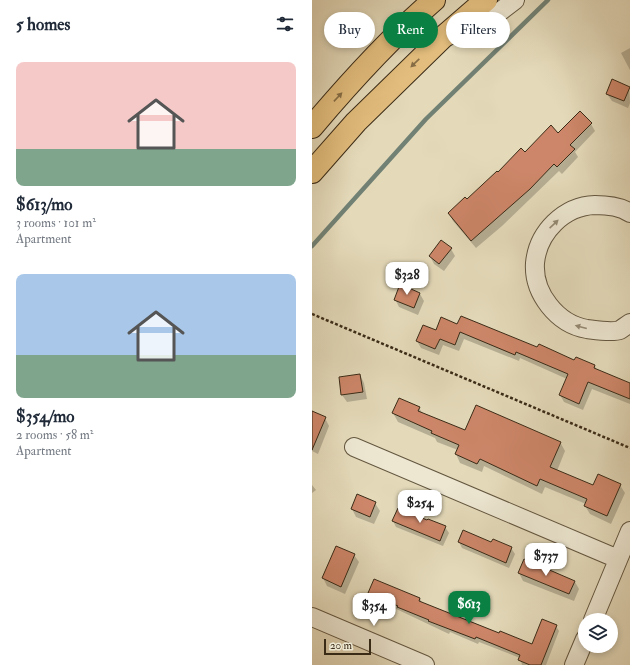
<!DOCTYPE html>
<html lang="en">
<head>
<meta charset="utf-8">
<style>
	:root { --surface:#fff; --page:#f2f2f3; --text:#1f2937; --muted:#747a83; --accent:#0b8043 }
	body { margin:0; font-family:"IM FELL Double Pica",serif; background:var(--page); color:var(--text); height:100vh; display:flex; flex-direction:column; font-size:15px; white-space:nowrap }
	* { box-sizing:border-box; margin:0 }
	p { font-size:13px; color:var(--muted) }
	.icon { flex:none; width:22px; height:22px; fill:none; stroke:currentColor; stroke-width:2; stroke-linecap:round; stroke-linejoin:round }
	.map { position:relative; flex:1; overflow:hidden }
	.side { display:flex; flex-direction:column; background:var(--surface); width:312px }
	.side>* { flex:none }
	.hud { position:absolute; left:12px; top:12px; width:246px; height:36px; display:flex; gap:8px }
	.tools { position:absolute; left:266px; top:613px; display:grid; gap:8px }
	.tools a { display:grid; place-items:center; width:40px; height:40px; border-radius:50%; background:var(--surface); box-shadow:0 2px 6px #0003; font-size:20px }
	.scale { position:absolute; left:12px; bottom:10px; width:47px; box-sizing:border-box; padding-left:4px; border:2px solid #3a2b17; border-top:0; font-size:11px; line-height:14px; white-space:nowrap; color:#3a2b17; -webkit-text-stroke:3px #ede7d2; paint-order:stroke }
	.price { position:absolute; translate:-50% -34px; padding:0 9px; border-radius:8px; background:#fff; color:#222; font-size:13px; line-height:26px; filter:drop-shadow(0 1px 2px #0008) }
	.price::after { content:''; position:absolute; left:50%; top:24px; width:12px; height:9px; margin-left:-6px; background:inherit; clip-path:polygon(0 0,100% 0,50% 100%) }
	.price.selected { background:var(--accent); color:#fff }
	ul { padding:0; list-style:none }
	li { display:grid; align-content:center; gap:8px; height:212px; padding:0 16px }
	li span { display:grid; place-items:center; height:124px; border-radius:8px; color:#555 }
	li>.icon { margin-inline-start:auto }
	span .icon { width:72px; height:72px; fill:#fffc; stroke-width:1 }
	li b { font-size:17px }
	h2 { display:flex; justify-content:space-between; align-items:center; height:48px; padding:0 16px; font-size:17px }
	.pill { padding:0 14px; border-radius:18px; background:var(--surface); box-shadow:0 2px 6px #0003; font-size:14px; line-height:36px }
	.pill.selected { background:var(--accent); color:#fff }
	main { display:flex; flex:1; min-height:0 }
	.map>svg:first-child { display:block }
</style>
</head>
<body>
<main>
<section class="side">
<h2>5 homes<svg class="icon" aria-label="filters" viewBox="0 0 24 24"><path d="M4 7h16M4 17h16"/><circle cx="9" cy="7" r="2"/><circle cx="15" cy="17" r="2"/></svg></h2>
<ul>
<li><span style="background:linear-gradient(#f6c9c9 70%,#7fa58c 0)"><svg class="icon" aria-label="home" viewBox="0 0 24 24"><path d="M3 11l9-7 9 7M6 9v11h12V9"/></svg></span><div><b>$613/mo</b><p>3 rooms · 101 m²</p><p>Apartment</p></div></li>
<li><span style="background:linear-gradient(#a9c7e8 65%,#7fa58c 0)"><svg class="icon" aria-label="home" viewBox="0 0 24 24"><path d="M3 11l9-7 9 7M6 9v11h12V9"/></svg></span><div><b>$354/mo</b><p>2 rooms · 58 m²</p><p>Apartment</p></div></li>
</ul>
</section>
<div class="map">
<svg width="318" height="665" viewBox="0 0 318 665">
	<rect width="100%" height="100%" fill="#e4daba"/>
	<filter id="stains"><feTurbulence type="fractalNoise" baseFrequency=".005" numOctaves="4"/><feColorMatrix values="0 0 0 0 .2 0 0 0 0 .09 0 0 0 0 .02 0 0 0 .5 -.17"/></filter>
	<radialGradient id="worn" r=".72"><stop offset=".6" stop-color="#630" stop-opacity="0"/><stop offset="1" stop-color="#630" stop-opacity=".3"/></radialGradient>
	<!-- shadow -->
	<path fill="#0003" d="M318,48v22l-9,-17z
		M317,87l1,16 -2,5 -16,-7 -5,-7z
		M268,112l11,12 4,7 -20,21 3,5 -16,17 -3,-3 -57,55 -26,22 -23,-27 -4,-7 76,-61 33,-19z
		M139,249l4,7 -11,15 -10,-7 -4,-8z
		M108,294l4,7 -6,14 -19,-8 -4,-8z
		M146,325l80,24 37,12 1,-3 19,8 2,5 33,16v17l-38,-15 -9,21 -19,-8 -4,-7 7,-16 -47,-21 -1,3 -55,-22 -5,12 -16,-6 -4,10 -18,-7 -4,-7 20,-10z
		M48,375l4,8 3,16 -20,3 -5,-7 -2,-17z
		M107,408l4,6 42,18 95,10 5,9 -8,20 36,15 27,-1 5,8 -14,31 -21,-10 -5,-8 1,-2 -41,-17 -3,7 -58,-28 -2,6 -22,-9 -4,-9 2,-4 -21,-8 -2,-4 -37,-16 -5,-9z
		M0,412l13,6 4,8 -11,28 -6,-3z
		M0,485l4,5 -4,3z
		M63,503l5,8 -6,13 -18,-7 -4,-8z
		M81,521l52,6 4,6 -6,13 -47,-19z
		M147,542l33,2 19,4 4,6 -6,14 -47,-20z
		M42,555l5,7 -14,32 -18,-8 -4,-8z
		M207,573l56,9 4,7 -5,12 -51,-20z
		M57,593l51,5 2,5 77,31 33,12 24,-20 3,5 -13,34h-24l-2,-7 -41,-16 -1,2 -28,-12 -1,2 -76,-36z"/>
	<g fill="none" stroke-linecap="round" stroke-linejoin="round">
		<!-- stream -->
		<path stroke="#718174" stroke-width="4.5" d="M0,246l114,-127 122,-119"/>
	</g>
	<!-- building -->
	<path fill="#cd8669" stroke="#3a2b17" d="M300,79l18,8 -6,14 -18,-7z
		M268,111l12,12 -22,22 5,4 -18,18 -3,-3 -24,25 -59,52 -23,-28 17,-16 2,2 30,-28 1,1 23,-24 4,4 26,-27 7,8z
		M129,240l11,8 -13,16 -10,-8z
		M88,284l20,9 -6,15 -20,-8z
		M149,316l76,31 2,-3 35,16 2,-3 19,8 -1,3 36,15v16l-42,-17 -9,22 -20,-9 9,-21 -52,-22 -1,3 -55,-23 -5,13 -15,-6 -5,10 -19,-8 7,-16 13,5 5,-13 16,7z
		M48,374l3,18 -22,3 -2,-18z
		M87,398l21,9 -2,4 47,19 11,-25 85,37 -11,25 43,18 5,-11 23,10 -14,32 -23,-10 3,-7 -47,-20 -3,7 -57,-27 -3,5 -22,-10 4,-9 -28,-12 1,-2 -40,-18z
		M0,411l14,6 -14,33z
		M45,494l19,8 -6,15 -19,-8z
		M86,508l29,12 1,-1 18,7 -6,15 -48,-20z
		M151,530l28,12 2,-3 19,8 -6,16 -48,-21z
		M24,546l19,8 -14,33 -19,-9z
		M212,559l51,22 -6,13 -51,-21z
		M62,579l46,19 -1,3 80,32 1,-2 32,13 10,-25 15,6 -16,40h-11l-12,-5 2,-5 -44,-18 -1,2 -47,-18 1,-1 -32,-13 1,-1 -30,-13z"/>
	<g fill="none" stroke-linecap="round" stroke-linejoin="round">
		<!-- minor casing -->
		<g stroke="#645740" stroke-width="20">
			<path id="minor" d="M131,37l33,-7 39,-30
				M318,213c-10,-7 -23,-8 -35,-8 -31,1 -57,27 -60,58 -2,30 22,61 52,66 8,1 25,4 33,1 3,-2 7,-5 10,-7
				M42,447l264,112
				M0,617l113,48
				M281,620l37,-89
				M262,665l11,-26"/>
		</g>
		<!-- major casing -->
		<g stroke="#3a2b17" stroke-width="24">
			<path id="major" d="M0,127c38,-45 78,-89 122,-127
				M0,172l44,-50 86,-84 44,-38"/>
		</g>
		<!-- path -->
		<path stroke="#3a2b17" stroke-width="2.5" stroke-dasharray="3 2" stroke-linecap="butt" d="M0,314l318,134"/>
		<!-- minor -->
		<use href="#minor" stroke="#ede7d2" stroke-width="18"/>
		<!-- major -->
		<use href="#major" stroke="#e2bd7d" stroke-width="22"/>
	</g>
	<!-- one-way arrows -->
	<defs><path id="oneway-solid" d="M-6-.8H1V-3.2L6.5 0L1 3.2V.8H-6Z"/></defs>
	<g fill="#866d45">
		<use href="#oneway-solid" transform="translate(103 63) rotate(136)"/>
		<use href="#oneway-solid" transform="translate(26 97) rotate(-47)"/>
	</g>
	<g fill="#948974">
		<use href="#oneway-solid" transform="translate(242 224) rotate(-43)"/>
		<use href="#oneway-solid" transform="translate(269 327) rotate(-165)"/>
	</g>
	<rect width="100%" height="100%" filter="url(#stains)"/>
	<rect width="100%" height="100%" fill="url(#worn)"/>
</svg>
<div class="tools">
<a><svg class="icon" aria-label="layers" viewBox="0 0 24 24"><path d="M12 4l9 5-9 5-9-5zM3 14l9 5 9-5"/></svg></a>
</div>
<div class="scale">20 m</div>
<b class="price" style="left:95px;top:296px">$328</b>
<b class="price" style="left:108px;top:524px">$254</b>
<b class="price" style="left:234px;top:577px">$737</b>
<b class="price selected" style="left:157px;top:625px">$613</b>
<b class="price" style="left:62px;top:627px">$354</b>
<div class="hud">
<a class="pill">Buy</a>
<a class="pill selected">Rent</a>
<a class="pill">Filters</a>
</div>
</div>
</main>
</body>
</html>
